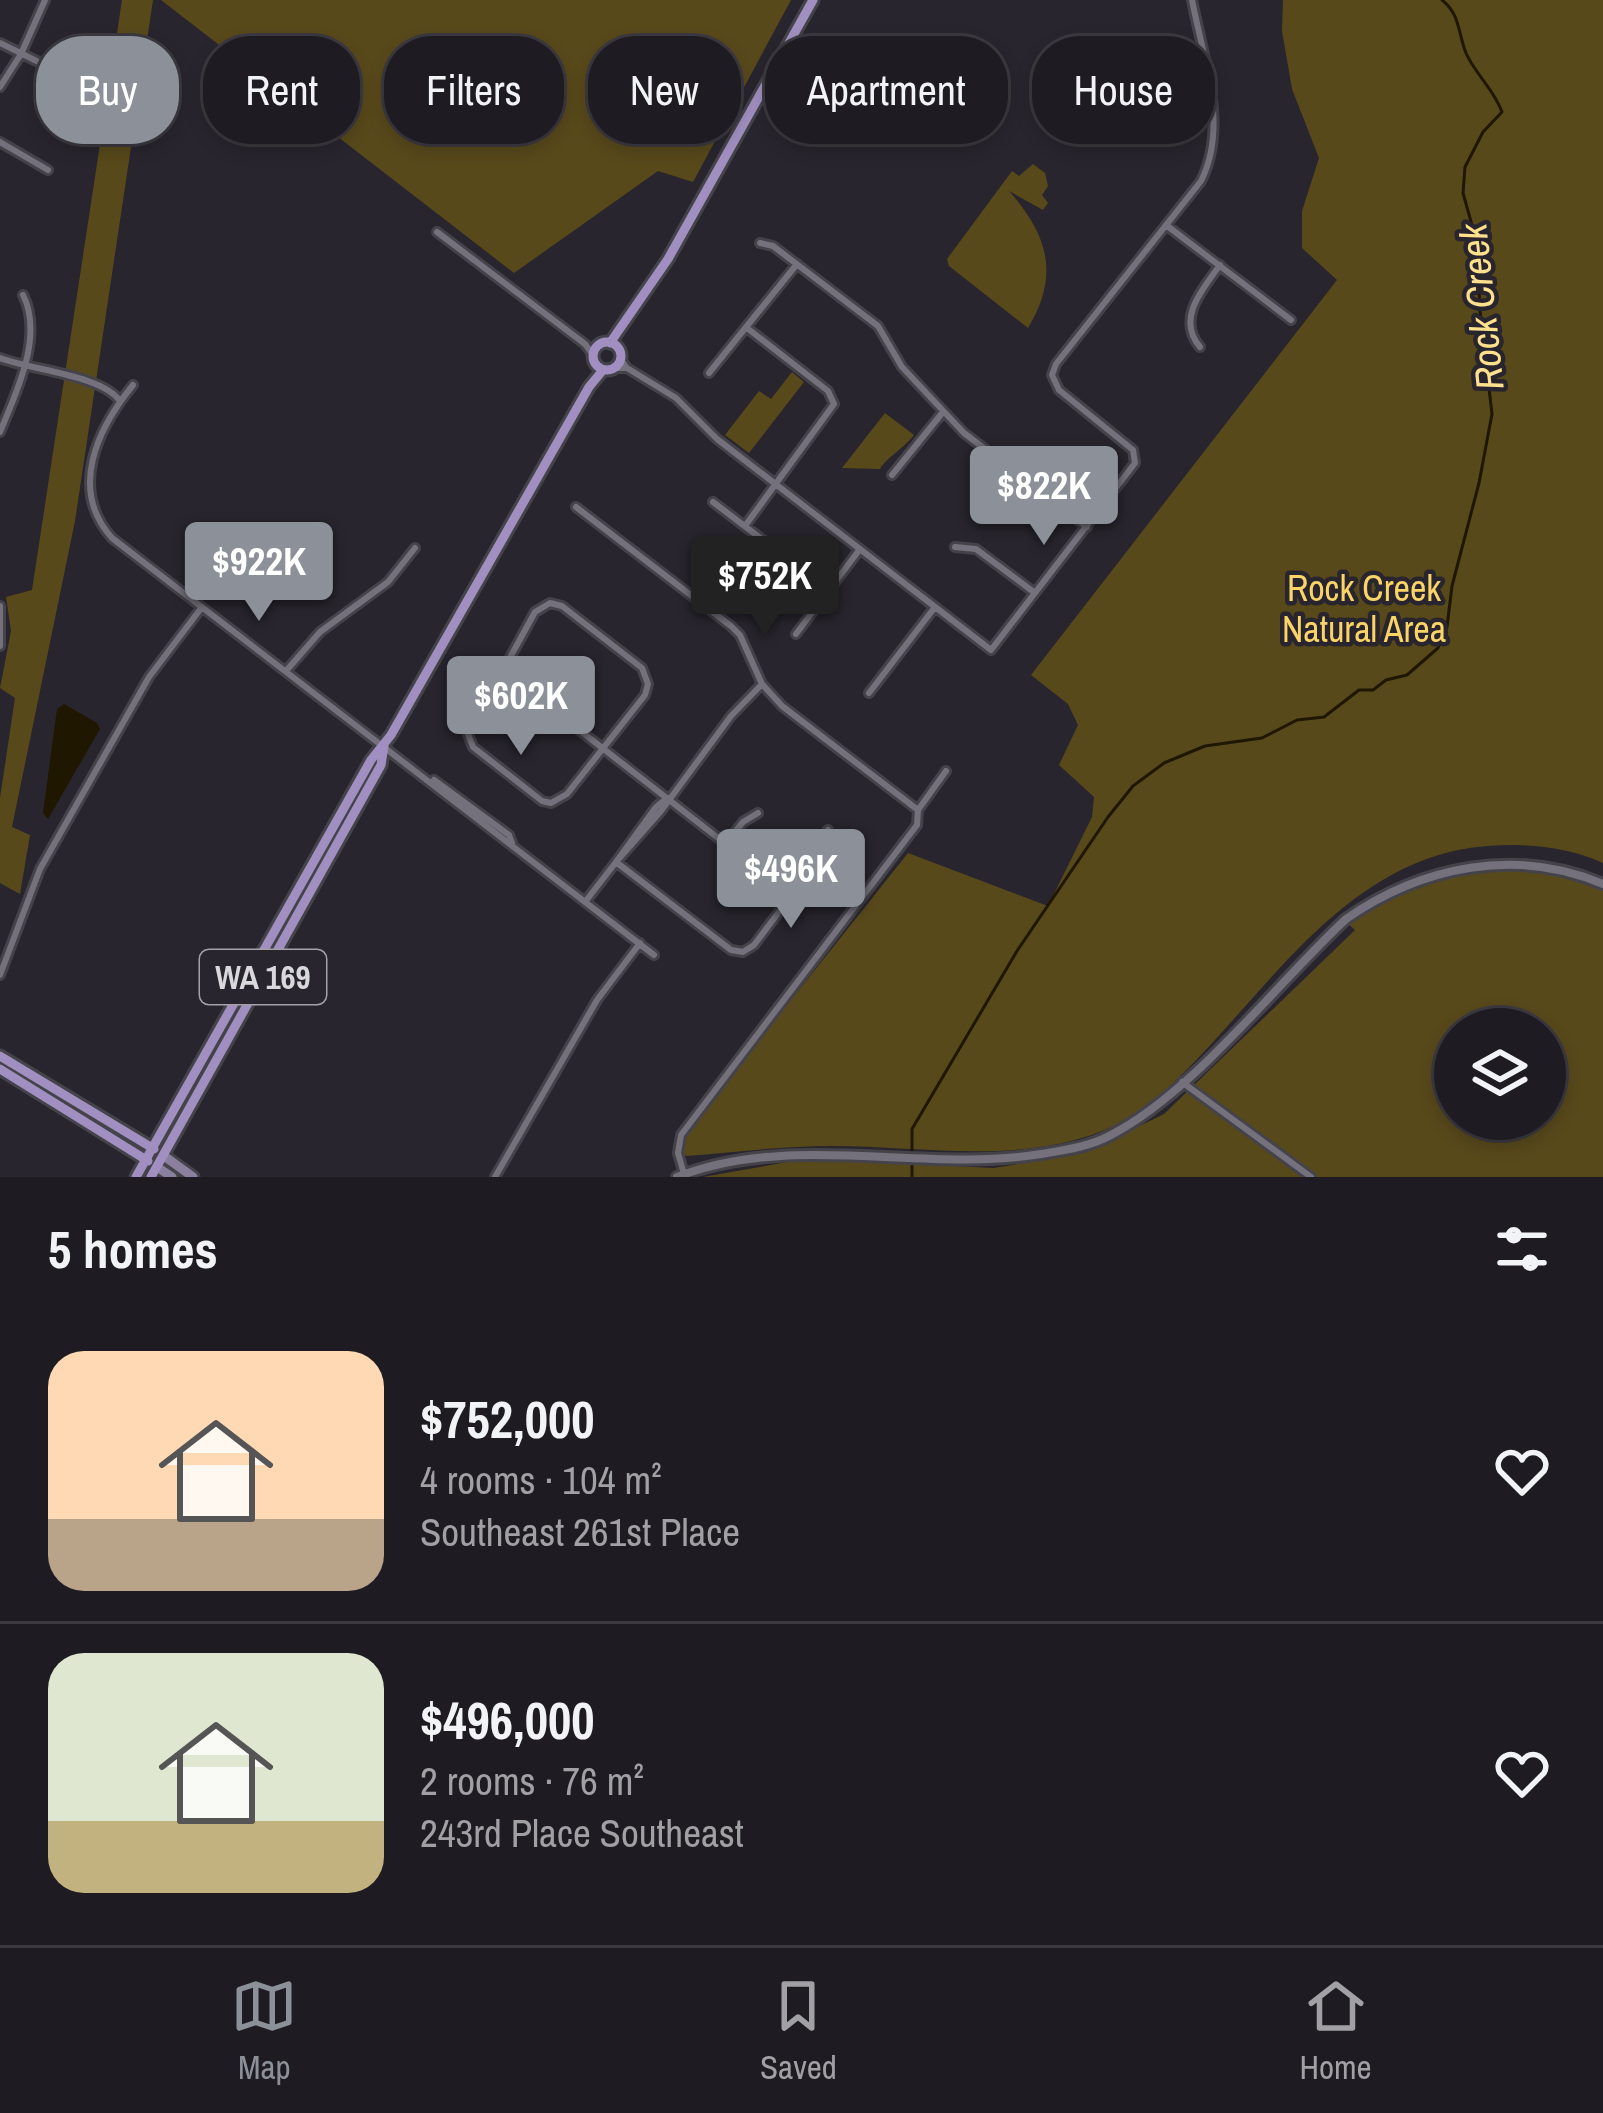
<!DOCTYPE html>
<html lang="en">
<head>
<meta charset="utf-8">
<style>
	:root { --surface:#1e1c22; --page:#26252a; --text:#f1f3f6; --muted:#a1a1a5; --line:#3c3a40; --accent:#8c9099 }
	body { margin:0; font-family:"Archivo Narrow",sans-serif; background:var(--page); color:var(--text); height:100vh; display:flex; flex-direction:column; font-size:45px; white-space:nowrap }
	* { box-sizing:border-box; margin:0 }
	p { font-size:39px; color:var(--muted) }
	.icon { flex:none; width:66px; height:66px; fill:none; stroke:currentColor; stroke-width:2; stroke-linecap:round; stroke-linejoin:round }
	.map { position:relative; height:1177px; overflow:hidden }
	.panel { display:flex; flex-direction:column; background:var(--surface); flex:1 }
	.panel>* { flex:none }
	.top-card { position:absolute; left:36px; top:36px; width:1533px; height:108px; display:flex; gap:24px }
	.controls { position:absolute; left:1434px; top:1008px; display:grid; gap:24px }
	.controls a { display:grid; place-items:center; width:132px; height:132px; border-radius:50%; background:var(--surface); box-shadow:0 6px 18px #0003,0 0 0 3px var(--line); font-size:60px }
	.price { position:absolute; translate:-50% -102px; padding:0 27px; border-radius:12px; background:var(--accent); color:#fff; font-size:39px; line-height:78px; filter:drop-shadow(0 3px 6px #0008) }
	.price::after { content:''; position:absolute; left:50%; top:72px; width:36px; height:27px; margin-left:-18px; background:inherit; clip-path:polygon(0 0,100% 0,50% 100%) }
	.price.selected { background:#222; color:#fff }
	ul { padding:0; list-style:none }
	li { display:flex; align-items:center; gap:36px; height:300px; padding:0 48px }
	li+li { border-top:3px solid var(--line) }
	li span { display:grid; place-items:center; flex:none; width:336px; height:240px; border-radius:36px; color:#555 }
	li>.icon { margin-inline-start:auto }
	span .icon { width:144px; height:144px; fill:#fffc; stroke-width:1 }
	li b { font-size:51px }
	h2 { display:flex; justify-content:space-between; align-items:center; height:144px; padding:0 48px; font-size:51px }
	.chip { padding:0 42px; border-radius:48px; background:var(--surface); box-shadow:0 6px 18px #0003,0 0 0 3px var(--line); font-size:42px; line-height:108px }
	.chip.selected { background:var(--accent); color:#fff }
	.tabs { display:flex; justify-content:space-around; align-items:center; height:168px; border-top:3px solid var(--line); background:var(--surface); font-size:33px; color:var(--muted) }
	.tabs a { display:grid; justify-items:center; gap:6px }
	.tabs .selected { color:var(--accent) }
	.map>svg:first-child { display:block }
</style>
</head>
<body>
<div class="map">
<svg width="1603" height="1177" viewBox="0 0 1603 1177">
	<rect width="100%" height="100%" fill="#28252e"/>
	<!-- green -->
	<path fill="#58491b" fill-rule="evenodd" d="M122,0h31l-78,521 -63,306 18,8 -10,59 -20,-11v-85l15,-100 -15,-10 11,-57 -5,-34 26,-7z
		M161,0h630l-98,182 -35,-11 -144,102z
		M1283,0h320v863c-35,-16 -77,-20 -115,-17 -128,9 -205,122 -286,208 -29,30 -60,62 -100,77 -86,34 -181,15 -270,15 -48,0 -97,6 -146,10l-5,-5 4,-18 223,-280 140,53 44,-89 2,-20 -35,-32 19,-40 -10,-21 -37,-29 306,-395 -35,-32v-37l17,-53 -27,-69 -10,-58z
		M1033,164l12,9 3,13 -6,9 6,8 -5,7 -34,-19c39,44 51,84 19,137l-79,-62 -2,-7 65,-88 7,5z
		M792,372l12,10 -55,71 -24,-18 34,-44 12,8z
		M885,413l29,22c-10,13 -29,24 -34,34l-38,-1z
		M1506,859l45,6 52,19v293h-900l101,-18 190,9 90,-15 80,-39 191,-184 -11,-10c48,-40 100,-59 162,-61zM1455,1029h90v90h-90z"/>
	<!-- water -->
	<path fill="#1f1700" d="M64,704l33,19 3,6 -52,90 -5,-6 14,-104z"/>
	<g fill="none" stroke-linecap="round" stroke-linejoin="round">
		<!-- stream -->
		<path stroke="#1f1700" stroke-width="3" d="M912,1155v-26l105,-178 91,-134 25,-31 31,-23 41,-17 57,-8 35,-18 27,-3 35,-27h14l13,-10 21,-5 31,-27 9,-21 5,-41 27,-103 13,-69 -12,-103 -3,-68 -14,-50 2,-26 18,-35 19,-20c-8,-23 -27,-38 -36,-59 -8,-20 -6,-39 -24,-53
			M912,1165v12"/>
		<!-- minor casing -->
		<g stroke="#45434a" stroke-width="12">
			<path id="minor" d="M0,43l61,30
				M1117 73a10 10 0 1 1 20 0a10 10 0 1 1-20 0Z
				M1136,69l66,-13
				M0,87l21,-33 24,-54
				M0,142l48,28
				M1166,225l125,95
				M437,232l148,112 8,11
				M760,243l13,3 105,80 24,41 62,66 123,94
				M1200,347c-24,-28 2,-57 20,-82
				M0,358c31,12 102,17 120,43
				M620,359l7,9 49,30 41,41 274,211 144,-187 -2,-13 -74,-60 -7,-15 4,-11 145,-183c28,-55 2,-123 -9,-181
				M615,368h12
				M709,373l88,-109
				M133,385c-35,43 -65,104 -21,153l542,417
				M0,432c16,-39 44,-96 23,-137
				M892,475l51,-63
				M713,502l63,48
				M576,507l155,119 9,9 22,49 20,22 136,104
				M745,526l89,-122 -6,-13 -81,-63
				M955,547l21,2 59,44
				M550,603l12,3 80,62 6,16 -3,11 -78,99 -16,9 -9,-2 -69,-54 -5,-13 67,-122z
				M0,606v40
				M796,634l64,-85
				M502,670l283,220
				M286,671l34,-39 68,-50 27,-34
				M869,693l66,-86
				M434,780l75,55 3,8
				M667,798l-11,9 -40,55 45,-51 70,-95 31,-32
				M726,843l17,-21 15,-9
				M585,902l31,-40 115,88 12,2 11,-7 31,-41 4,-24 39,-50
				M0,975l40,-106 109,-192 53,-70
				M1182,1082l129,95
				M684,1174l-6,-21 3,-18 236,-310 1,-15 28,-39
				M495,1177l102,-177 43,-57"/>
		</g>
		<!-- tertiary casing -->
		<g stroke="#45434a" stroke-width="14">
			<path id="tertiary" d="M677,1177c112,-45 247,-4 364,-23 24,-4 48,-7 70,-19 83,-43 165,-151 235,-216 76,-53 171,-72 257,-35"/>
		</g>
		<!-- secondary casing -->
		<g stroke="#45434a" stroke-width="15">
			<path id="secondary" d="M164,1156l29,21
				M157,1167l15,10"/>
		</g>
		<!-- primary casing -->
		<g stroke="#45434a" stroke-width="15">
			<path id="primary" d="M593 356a14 14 0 1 1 28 0a14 14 0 1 1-28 0Z
				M610,343l58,-84 145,-259
				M0,1056l154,93
				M0,1069l148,92
				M136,1177l235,-417 20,-25 198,-348 14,-17
				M151,1177l230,-412 3,-19"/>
		</g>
		<!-- minor -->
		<use href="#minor" stroke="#74717c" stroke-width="6"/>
		<!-- tertiary -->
		<use href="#tertiary" stroke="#74717c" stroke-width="8"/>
		<!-- secondary -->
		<use href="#secondary" stroke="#8a809e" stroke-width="9"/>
		<!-- primary -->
		<use href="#primary" stroke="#a08fc0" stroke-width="9"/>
	</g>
	<g text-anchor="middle" stroke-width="9" stroke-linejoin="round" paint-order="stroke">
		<!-- shield labels -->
		<rect fill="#28252e" stroke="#a4a2a8" stroke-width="3" x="200" y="950" width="126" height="54" rx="9"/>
		<g font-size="33" font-weight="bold" fill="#d9d8dd">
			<text x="263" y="989">WA 169</text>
		</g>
		<!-- park labels -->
		<g font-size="36" fill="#fad466" stroke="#28252e">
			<text x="1364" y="601">Rock Creek<tspan x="1364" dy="41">Natural Area</tspan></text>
		</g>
		<!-- water labels -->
		<g font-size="39" font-style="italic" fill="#fee08d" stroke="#28252e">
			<text transform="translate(1481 307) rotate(-96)" y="14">Rock Creek</text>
		</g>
	</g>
</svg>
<div class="controls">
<a><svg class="icon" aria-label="layers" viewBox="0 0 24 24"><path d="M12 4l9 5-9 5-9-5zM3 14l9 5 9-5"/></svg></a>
</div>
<b class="price" style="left:1044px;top:548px">$822K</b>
<b class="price" style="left:259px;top:624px">$922K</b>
<b class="price selected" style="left:765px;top:638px">$752K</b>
<b class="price" style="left:521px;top:758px">$602K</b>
<b class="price" style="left:791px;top:931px">$496K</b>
<div class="top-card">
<a class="chip selected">Buy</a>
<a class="chip">Rent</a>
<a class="chip">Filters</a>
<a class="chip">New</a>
<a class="chip">Apartment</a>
<a class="chip">House</a>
</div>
</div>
<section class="panel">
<h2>5 homes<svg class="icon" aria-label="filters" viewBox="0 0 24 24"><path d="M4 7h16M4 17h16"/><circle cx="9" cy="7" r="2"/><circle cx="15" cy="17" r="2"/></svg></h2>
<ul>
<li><span style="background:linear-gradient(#ffd9b3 70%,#b9a48a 0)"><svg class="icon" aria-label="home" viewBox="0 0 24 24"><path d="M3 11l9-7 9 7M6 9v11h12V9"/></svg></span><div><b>$752,000</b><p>4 rooms · 104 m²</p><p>Southeast 261st Place</p></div><svg class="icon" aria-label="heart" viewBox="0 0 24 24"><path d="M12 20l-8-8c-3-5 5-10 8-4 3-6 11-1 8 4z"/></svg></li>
<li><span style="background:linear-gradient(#dfe7d0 70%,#c2b280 0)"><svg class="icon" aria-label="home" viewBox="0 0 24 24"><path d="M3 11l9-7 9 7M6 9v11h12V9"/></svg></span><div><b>$496,000</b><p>2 rooms · 76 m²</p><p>243rd Place Southeast</p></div><svg class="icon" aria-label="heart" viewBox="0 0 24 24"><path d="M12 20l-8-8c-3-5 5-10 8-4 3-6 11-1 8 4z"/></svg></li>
</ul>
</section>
<nav class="tabs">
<a class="selected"><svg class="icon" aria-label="map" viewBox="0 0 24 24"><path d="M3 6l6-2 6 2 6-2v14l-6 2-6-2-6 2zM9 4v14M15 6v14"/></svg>Map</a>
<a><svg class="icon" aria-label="saved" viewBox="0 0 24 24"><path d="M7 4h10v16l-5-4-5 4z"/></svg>Saved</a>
<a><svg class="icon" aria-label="home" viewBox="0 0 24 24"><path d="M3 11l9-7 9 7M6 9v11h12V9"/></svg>Home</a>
</nav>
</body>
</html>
